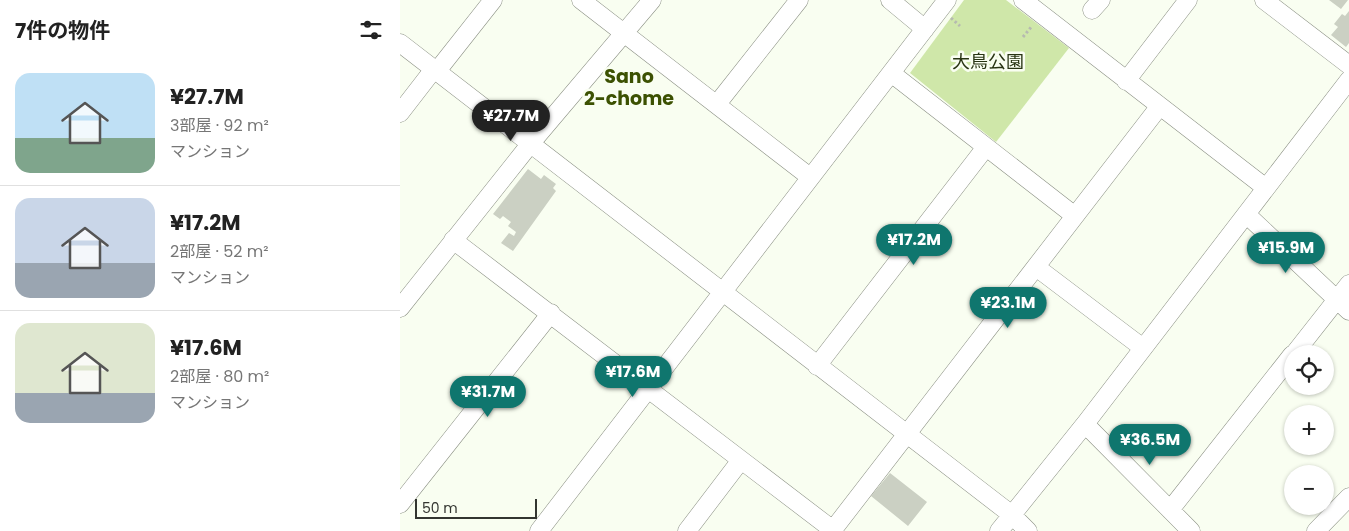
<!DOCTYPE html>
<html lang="ja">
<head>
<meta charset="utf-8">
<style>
	:root { --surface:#fff; --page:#f2f2f2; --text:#222; --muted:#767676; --line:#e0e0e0; --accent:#0f766e }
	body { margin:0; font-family:Poppins,"Noto Sans JP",sans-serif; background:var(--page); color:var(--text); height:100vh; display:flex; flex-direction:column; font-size:19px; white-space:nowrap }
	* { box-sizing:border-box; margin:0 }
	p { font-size:16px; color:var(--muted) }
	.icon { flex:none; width:28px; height:28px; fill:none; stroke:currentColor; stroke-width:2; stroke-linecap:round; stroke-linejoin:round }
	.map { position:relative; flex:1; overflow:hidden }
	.details { display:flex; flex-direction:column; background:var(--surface); width:400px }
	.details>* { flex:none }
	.buttons { position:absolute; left:884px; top:345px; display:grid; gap:10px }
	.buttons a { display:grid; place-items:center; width:50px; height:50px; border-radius:50%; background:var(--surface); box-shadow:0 1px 4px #0004; font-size:25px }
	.scale { position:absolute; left:15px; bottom:12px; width:122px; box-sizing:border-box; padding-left:5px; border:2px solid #333530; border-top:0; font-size:14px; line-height:18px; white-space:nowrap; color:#333530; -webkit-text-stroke:4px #f9fef1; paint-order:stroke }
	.price { position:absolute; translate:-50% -42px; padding:0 11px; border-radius:18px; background:var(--accent); color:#fff; font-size:16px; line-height:32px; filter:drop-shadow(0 1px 2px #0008) }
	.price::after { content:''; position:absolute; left:50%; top:30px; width:15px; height:11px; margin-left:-8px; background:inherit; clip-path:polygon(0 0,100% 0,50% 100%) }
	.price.active { background:#222; color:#fff }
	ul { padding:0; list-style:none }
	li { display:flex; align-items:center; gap:15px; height:125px; padding:0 15px }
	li+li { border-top:1px solid var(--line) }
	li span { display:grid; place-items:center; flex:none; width:140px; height:100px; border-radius:15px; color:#555 }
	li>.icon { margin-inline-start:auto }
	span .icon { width:60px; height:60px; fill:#fffc; stroke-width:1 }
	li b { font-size:21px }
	h2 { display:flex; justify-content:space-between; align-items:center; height:60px; padding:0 15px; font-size:21px }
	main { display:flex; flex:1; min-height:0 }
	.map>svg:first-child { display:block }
</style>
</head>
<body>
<main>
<section class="details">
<h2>7件の物件<svg class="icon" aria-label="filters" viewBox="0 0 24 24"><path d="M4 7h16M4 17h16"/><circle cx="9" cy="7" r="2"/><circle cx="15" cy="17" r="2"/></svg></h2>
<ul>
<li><span style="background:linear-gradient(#bfe0f5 65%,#7fa58c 0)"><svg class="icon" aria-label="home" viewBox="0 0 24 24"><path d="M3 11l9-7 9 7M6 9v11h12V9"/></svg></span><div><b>¥27.7M</b><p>3部屋 · 92 m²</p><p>マンション</p></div></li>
<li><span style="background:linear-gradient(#c9d6e8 65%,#9aa5b1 0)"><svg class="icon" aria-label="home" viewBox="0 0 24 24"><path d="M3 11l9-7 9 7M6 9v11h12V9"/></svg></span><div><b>¥17.2M</b><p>2部屋 · 52 m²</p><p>マンション</p></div></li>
<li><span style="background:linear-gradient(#dfe7d0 70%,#9aa5b1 0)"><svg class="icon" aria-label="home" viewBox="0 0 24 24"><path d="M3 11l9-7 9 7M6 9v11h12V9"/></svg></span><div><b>¥17.6M</b><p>2部屋 · 80 m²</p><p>マンション</p></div></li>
</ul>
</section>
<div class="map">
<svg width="949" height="531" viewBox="0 0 949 531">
	<rect width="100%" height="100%" fill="#f9fef1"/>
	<!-- green -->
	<path fill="#cfe7a9" d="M564,0h42l63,48 -73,94 -86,-69z"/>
	<!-- building -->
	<path fill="#cbd0c3" d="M929,0h19l-7,9z
		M949,11v32l-3,4 -15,-12 7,-8 -4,-3 8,-10 3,2z
		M128,169l13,10 3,-4 12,9 -3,4 3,3 -43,60 -12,-8 8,-10 5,3 2,-4 -8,-6 3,-4 -8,-6 -3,3 -7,-5z
		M490,473l37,29 -19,24 -37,-30z"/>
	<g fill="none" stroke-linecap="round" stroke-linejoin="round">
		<!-- minor casing -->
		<g stroke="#8a8f83" stroke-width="19">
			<path id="minor" d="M181,0l229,177
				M490,0l35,29
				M623,0l243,188
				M864,0l85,65
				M692,10l9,-10
				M0,43l612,472 16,16
				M37,71l56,-71
				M491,73l184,143
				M726,81l62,-81
				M317,104l82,-104
				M0,113l34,-44
				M846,214l103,97
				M53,240l380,290
				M636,267l107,81
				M0,308l131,-165 121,-143
				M894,354l55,-70
				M417,366l169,-219
				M685,424l106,107
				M0,504l151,-191
				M770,510l122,-155
				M139,531l408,-531
				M287,531l54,-71
				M432,531l327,-424
				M599,531l86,-107 264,-344
				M916,531l33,-34"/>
		</g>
		<!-- path -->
		<path stroke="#b6bab0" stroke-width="3" stroke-dasharray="2.5 2.5" stroke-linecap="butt" d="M551,18l9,8
			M623,37l9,-11"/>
		<!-- minor -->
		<use href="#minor" stroke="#fff" stroke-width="18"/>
	</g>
	<g text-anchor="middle" stroke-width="5" stroke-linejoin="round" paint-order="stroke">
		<!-- park labels -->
		<g font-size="18" fill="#283413" stroke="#f9fef1">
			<text x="588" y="68">大鳥公園</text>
		</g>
		<!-- neighbourhood labels -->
		<g font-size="19" font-weight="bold" fill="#3c5102" stroke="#f9fef1">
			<text x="229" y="83">Sano<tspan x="229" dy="22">2-chome</tspan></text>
		</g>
	</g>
</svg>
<div class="buttons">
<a><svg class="icon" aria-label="locate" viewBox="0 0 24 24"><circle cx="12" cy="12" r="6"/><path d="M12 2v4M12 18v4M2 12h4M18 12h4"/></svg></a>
<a>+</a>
<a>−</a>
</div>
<div class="scale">50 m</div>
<b class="price active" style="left:111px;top:142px">¥27.7M</b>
<b class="price" style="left:514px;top:266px">¥17.2M</b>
<b class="price" style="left:886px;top:274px">¥15.9M</b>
<b class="price" style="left:608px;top:329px">¥23.1M</b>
<b class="price" style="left:233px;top:398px">¥17.6M</b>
<b class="price" style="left:88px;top:418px">¥31.7M</b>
<b class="price" style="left:750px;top:466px">¥36.5M</b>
</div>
</main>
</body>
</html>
